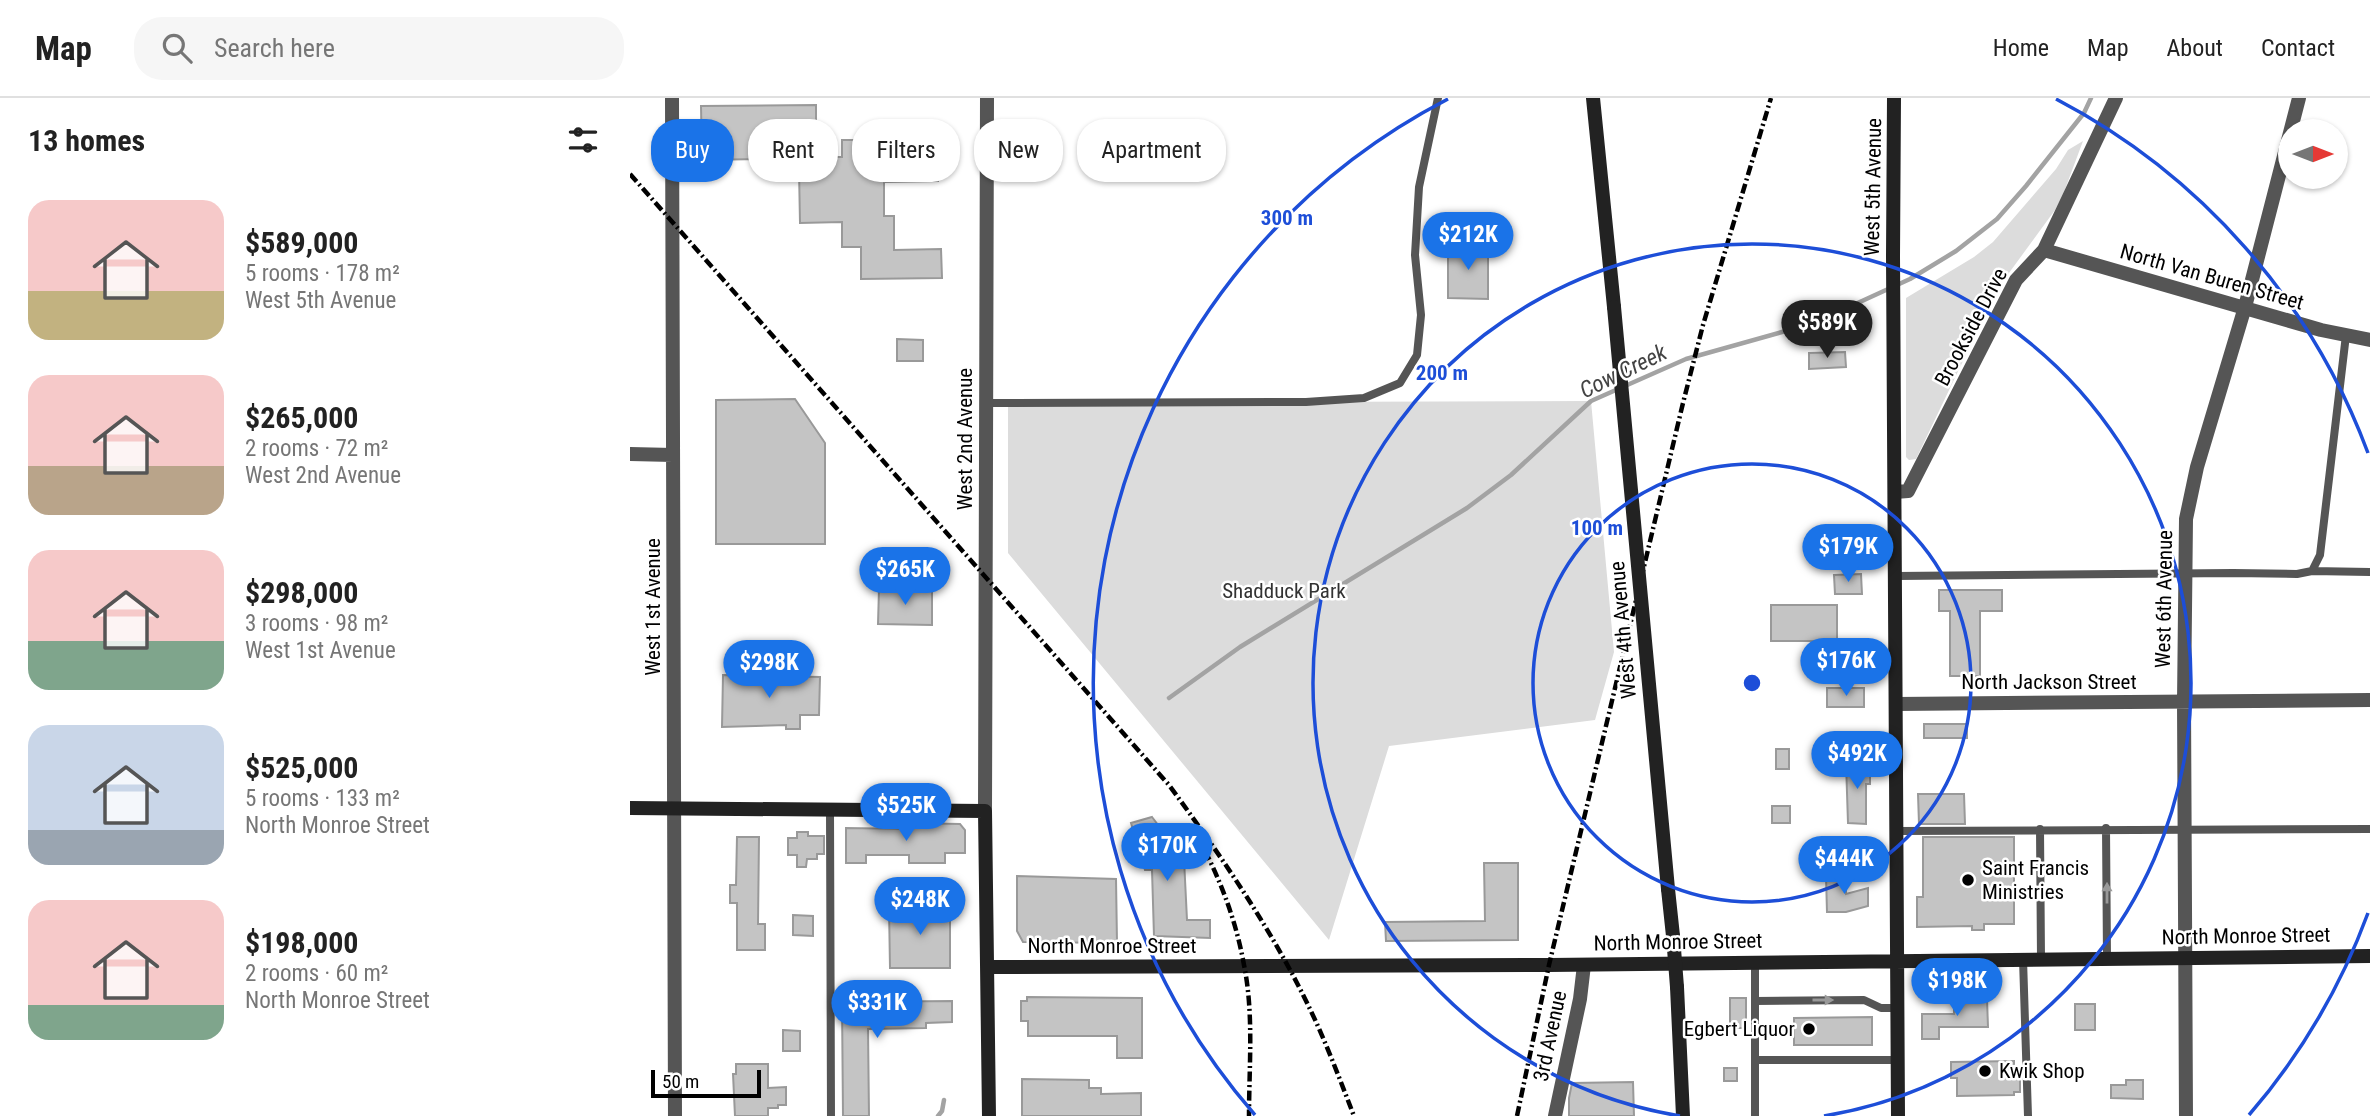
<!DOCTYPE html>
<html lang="en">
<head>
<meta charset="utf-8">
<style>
	:root { --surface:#fff; --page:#f6f6f6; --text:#222; --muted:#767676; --line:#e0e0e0; --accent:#1a73e8 }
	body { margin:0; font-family:"Roboto Condensed",sans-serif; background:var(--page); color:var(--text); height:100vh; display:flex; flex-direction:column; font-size:26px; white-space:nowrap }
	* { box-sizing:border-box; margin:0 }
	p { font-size:23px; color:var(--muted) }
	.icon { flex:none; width:38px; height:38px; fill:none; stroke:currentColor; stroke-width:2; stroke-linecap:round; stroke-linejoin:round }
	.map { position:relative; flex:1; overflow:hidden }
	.details { display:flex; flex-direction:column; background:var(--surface); width:630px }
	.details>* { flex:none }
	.top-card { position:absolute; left:21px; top:21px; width:665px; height:63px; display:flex; gap:14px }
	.needle { width:46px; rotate:90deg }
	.controls { position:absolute; left:1648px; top:21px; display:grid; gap:14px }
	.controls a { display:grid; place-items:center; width:70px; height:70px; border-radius:50%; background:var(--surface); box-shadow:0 2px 5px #0004; font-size:35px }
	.scale { position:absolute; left:21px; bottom:18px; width:110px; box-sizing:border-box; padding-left:7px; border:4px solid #000; border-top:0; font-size:19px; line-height:24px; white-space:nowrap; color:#000; -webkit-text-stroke:5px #fff; paint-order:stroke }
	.price { position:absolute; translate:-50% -60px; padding:0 16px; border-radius:24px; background:var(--accent); color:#fff; font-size:23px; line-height:46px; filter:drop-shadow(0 2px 4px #0008) }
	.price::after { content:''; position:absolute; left:50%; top:42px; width:21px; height:16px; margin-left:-10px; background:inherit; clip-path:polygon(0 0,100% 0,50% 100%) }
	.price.selected { background:#222; color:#fff }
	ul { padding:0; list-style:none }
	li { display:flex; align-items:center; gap:21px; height:175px; padding:0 28px }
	li span { display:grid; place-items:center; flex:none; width:196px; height:140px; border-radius:21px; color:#555 }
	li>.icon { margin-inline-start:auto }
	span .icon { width:84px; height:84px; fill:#fffc; stroke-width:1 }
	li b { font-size:30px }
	h2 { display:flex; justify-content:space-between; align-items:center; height:84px; padding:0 28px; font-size:30px }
	.pill { padding:0 24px; border-radius:28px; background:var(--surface); box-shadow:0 2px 5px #0004; font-size:24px; line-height:63px }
	.pill.selected { background:var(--accent); color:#fff }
	header { display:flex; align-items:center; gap:42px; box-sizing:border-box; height:98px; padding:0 35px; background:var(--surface); border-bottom:2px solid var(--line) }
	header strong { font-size:33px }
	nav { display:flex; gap:38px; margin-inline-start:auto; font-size:24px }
	.search { width:490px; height:63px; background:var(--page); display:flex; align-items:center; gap:18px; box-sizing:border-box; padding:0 24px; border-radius:28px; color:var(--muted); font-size:26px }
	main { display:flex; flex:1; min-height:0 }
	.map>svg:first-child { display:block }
</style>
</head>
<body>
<header>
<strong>Map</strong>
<div class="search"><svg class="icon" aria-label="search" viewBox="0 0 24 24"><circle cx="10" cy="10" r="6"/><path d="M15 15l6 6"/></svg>Search here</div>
<nav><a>Home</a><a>Map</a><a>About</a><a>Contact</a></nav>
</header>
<main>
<section class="details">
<h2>13 homes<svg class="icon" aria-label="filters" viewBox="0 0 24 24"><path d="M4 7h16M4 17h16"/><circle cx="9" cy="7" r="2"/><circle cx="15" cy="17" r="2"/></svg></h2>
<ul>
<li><span style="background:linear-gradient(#f6c9c9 65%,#c2b280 0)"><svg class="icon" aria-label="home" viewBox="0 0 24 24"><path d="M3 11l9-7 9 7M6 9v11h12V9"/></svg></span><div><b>$589,000</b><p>5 rooms · 178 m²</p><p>West 5th Avenue</p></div></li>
<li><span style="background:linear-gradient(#f6c9c9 65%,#b9a48a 0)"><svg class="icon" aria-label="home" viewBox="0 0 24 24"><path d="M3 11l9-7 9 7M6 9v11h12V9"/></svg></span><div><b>$265,000</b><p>2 rooms · 72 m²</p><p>West 2nd Avenue</p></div></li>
<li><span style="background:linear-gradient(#f6c9c9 65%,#7fa58c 0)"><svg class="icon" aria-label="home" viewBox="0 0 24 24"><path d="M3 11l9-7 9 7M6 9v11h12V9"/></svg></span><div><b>$298,000</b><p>3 rooms · 98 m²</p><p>West 1st Avenue</p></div></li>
<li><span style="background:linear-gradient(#c9d6e8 75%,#9aa5b1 0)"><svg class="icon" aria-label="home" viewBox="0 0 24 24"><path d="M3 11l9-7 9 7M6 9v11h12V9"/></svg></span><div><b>$525,000</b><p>5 rooms · 133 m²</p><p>North Monroe Street</p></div></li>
<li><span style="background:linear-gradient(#f6c9c9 75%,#7fa58c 0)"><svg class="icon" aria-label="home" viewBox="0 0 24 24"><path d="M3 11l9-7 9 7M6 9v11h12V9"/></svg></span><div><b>$198,000</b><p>2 rooms · 60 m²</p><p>North Monroe Street</p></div></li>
</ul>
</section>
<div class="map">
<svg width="1740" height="1018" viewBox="0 0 1740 1018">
	<rect width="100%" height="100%" fill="#fff"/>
	<!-- green -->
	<path fill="#dcdcdc" d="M1453,43l-19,51 -9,18 -57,78 -82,171 -7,1 -3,-3v-159l68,-41 19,-15 63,-73 12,-19z
		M961,303l23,251 -19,68 -206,26 -60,194 -321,-387v-150z"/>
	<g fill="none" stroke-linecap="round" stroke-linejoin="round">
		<!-- stream -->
		<path stroke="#a3a3a3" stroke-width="4.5" d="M539,600l71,-51 227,-139 44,-33 80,-74 95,-42 128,-36 96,-44 46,-28 41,-32 29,-33 58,-73 7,-15
			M308,1018l4,-5 2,-11"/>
	</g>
	<!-- building -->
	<path fill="#c4c4c4" stroke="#999" stroke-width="2" d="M186,7v52h26v-17h96v41l-54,1v34h10v34l47,-1 1,29 -81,1v-32h-19v-25l-42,1 -1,-53 -25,1v-8h-13v-4l-59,1 -1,-54z
		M818,147h40v54l-40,-1z
		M267,241l26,1v21h-26z
		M1215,254l1,15 -37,2v-16z
		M165,301l30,44v101h-109v-144z
		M1231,476l1,20h-27l-1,-19z
		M249,491l53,1v35l-54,-1z
		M1309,492h63v21h-22v65h-30v-65h-11z
		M1141,507h66v36h-66z
		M93,577l97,2 -1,38h-19v14h-14v-4l-64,2z
		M1197,590h37v19h-37z
		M1294,626h43v14h-43z
		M1146,651h13v20h-13z
		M1216,664h24v22h-4v40l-18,-1z
		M1288,696h46l1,30h-46z
		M1142,708h18v17h-18z
		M522,719l32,42 3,61h23v18l-56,-2 -2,-66h-7l-14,-47z
		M280,725l50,1 5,6v23h-20v10h-36v-8h-43v8h-20v-35l64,1z
		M167,734h11v4h16v18h-7v5h-10l-1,8h-9v-12h-9v-17h9z
		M107,739h22l-1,87h7v26h-28v-47h-7v-18h6z
		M1293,739h91v87h-30v6h-12v-4l-55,1v-30h6z
		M854,765h34v77l-132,1 -1,-19 100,-1z
		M387,778l99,3 1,64 -94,-1 -6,-11z
		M1196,778h20v18l22,-6v18l-22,6h-19z
		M320,808v62h-60l-1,-61z
		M163,817l20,1v20l-20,-1z
		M397,899l115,1v60h-25v-22h-89v-15h-7v-20h6z
		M1100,900h16v30h-16z
		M1324,901h33l1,28h-49v12h-17v-25h32z
		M322,903v21l-26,1v5l-58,1 1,87h-26l-1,-114z
		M1445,906h20v26h-20z
		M1242,919v28h-78v-27z
		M153,932l17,1v20h-17z
		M1384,963v9h6v22h-6v3l-57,1v-18h-6v-16z
		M106,966h32v24l18,-1v18h-8v3h-10v8h-33l-2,-42h3z
		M1094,970h13v13h-13z
		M392,981l67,1v8h12v6l40,-1v23h-119z
		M1496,982h17v19l-32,-1v-13h15z
		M1003,984l1,34h-65v-18l3,-15z"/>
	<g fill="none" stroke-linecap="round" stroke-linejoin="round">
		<!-- lane -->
		<path stroke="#555" stroke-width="8" d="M356,305l320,-1 58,-4 36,-15 17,-28 4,-40 -6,-60 4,-68 19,-89
			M1682,473l58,1
			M1266,478l337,-3 64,1 15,-3 8,-16 26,-220
			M200,712l1,306
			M1476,730l1,130
			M1410,731l1,130
			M1267,733l473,-2
			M1393,861l5,157
			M1125,863v155
			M1125,903l109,-1 17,8h17
			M1125,962h143"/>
		<!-- street -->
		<path stroke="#555" stroke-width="14" d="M42,0l3,1018
			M1414,152l277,80 49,10
			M0,356l43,1
			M1265,394l13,-1 108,-211 28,-30 72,-152
			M1266,606l474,-4
			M355,713l2,-713
			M925,1018l25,-117 4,-34
			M1556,1018l-2,-414 2,-183 11,-52 48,-160 54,-209"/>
		<!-- secondary -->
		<path stroke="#222" stroke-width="14" d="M963,0l21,209
			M1264,0l-1,158 5,860
			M0,710l355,3 4,305
			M1038,791l5,47
			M358,869l561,-2 821,-9
			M1047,889l6,129"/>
		<!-- rail -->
		<path stroke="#000" stroke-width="4.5" stroke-dasharray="10 3.5 2 3.5" stroke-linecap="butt" d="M0,76l539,611c52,71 102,143 140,222 17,35 31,73 45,109
			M566,736c23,41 40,86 48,131 10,49 5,102 5,151
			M887,1018l32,-151 134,-562 20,-78 68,-227"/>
		<!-- secondary-bridge -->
		<path stroke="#222" stroke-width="14" d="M984,209l54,582
			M1043,838l4,51"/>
	</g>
	<!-- one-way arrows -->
	<defs><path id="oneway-solid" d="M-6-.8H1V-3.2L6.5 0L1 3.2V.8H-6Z" transform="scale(1.75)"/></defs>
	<g fill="#999">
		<use href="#oneway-solid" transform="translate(1477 795) rotate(-90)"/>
		<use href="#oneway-solid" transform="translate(1193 902)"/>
	</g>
	<!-- distance rings -->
	<g fill="none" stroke="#1d4ed8" stroke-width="3.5">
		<circle cx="1122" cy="585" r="219"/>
		<path d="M1050 1018A439 439 0 1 1 1194 1018"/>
		<path d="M1738 815A658 658 0 0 1 1619 1017M625 1017A658 658 0 0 1 818 1M1426 1A658 658 0 0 1 1738 355"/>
	</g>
	<!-- markers -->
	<g fill="#000" stroke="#fff" stroke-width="2.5">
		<circle cx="1338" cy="782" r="7"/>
		<circle cx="1179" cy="931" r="7"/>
		<circle cx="1355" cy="973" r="7"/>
	</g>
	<g text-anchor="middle" stroke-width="5" stroke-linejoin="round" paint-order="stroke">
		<!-- street labels -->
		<g font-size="21" fill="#000" stroke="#fff">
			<text transform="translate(1243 89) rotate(-89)" y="7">West 5th Avenue</text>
			<text transform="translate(1582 179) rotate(16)" y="7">North Van Buren Street</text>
			<text transform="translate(1341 229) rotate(-62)" y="7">Brookside Drive</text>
			<text transform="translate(335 341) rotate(-90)" y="7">West 2nd Avenue</text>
			<text transform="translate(1534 501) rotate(-89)" y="7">West 6th Avenue</text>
			<text transform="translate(23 509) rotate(-90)" y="7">West 1st Avenue</text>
			<text transform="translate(993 532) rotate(-95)" y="7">West 4th Avenue</text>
			<text x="1419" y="591">North Jackson Street</text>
			<text transform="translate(1616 838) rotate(-1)" y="7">North Monroe Street</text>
			<text transform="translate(1048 844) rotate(-1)" y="7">North Monroe Street</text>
			<text x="482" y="855">North Monroe Street</text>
			<text transform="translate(920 938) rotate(-78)" y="7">3rd Avenue</text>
		</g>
		<!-- park labels -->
		<g font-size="21" fill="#333" stroke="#fff">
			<text x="654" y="500">Shadduck Park</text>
		</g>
		<!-- poi labels -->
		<g font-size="21" fill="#000" stroke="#fff" text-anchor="start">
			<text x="1352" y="777">Saint Francis<tspan x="1352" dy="24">Ministries</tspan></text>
			<text x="1165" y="938" text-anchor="end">Egbert Liquor</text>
			<text x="1369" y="980">Kwik Shop</text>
		</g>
		<!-- water labels -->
		<g font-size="23" font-style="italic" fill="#444" stroke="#fff">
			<text transform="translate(993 273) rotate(-26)" y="8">Cow Creek</text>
		</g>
	</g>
	<circle cx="1122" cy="585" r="10" fill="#1d4ed8" stroke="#fff" stroke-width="3.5"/>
	<g font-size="21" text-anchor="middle" font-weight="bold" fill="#1d4ed8" stroke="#fff" stroke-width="5" stroke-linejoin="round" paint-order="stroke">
		<text x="657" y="127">300 m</text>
		<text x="812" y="282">200 m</text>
		<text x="967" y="437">100 m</text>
	</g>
</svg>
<div class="controls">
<a><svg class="needle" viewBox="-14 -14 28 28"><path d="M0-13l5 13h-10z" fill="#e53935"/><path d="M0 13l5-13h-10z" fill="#767676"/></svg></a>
</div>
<div class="scale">50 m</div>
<b class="price" style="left:838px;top:174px">$212K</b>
<b class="price selected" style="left:1197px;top:262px">$589K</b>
<b class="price" style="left:1218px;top:486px">$179K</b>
<b class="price" style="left:275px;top:509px">$265K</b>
<b class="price" style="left:1216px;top:600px">$176K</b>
<b class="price" style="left:139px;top:602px">$298K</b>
<b class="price" style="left:1227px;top:693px">$492K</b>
<b class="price" style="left:276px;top:745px">$525K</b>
<b class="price" style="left:537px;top:785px">$170K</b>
<b class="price" style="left:1214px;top:798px">$444K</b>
<b class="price" style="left:290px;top:839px">$248K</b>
<b class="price" style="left:1327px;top:920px">$198K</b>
<b class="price" style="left:247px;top:942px">$331K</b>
<div class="top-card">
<a class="pill selected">Buy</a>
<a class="pill">Rent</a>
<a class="pill">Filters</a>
<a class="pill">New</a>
<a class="pill">Apartment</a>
</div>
</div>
</main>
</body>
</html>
